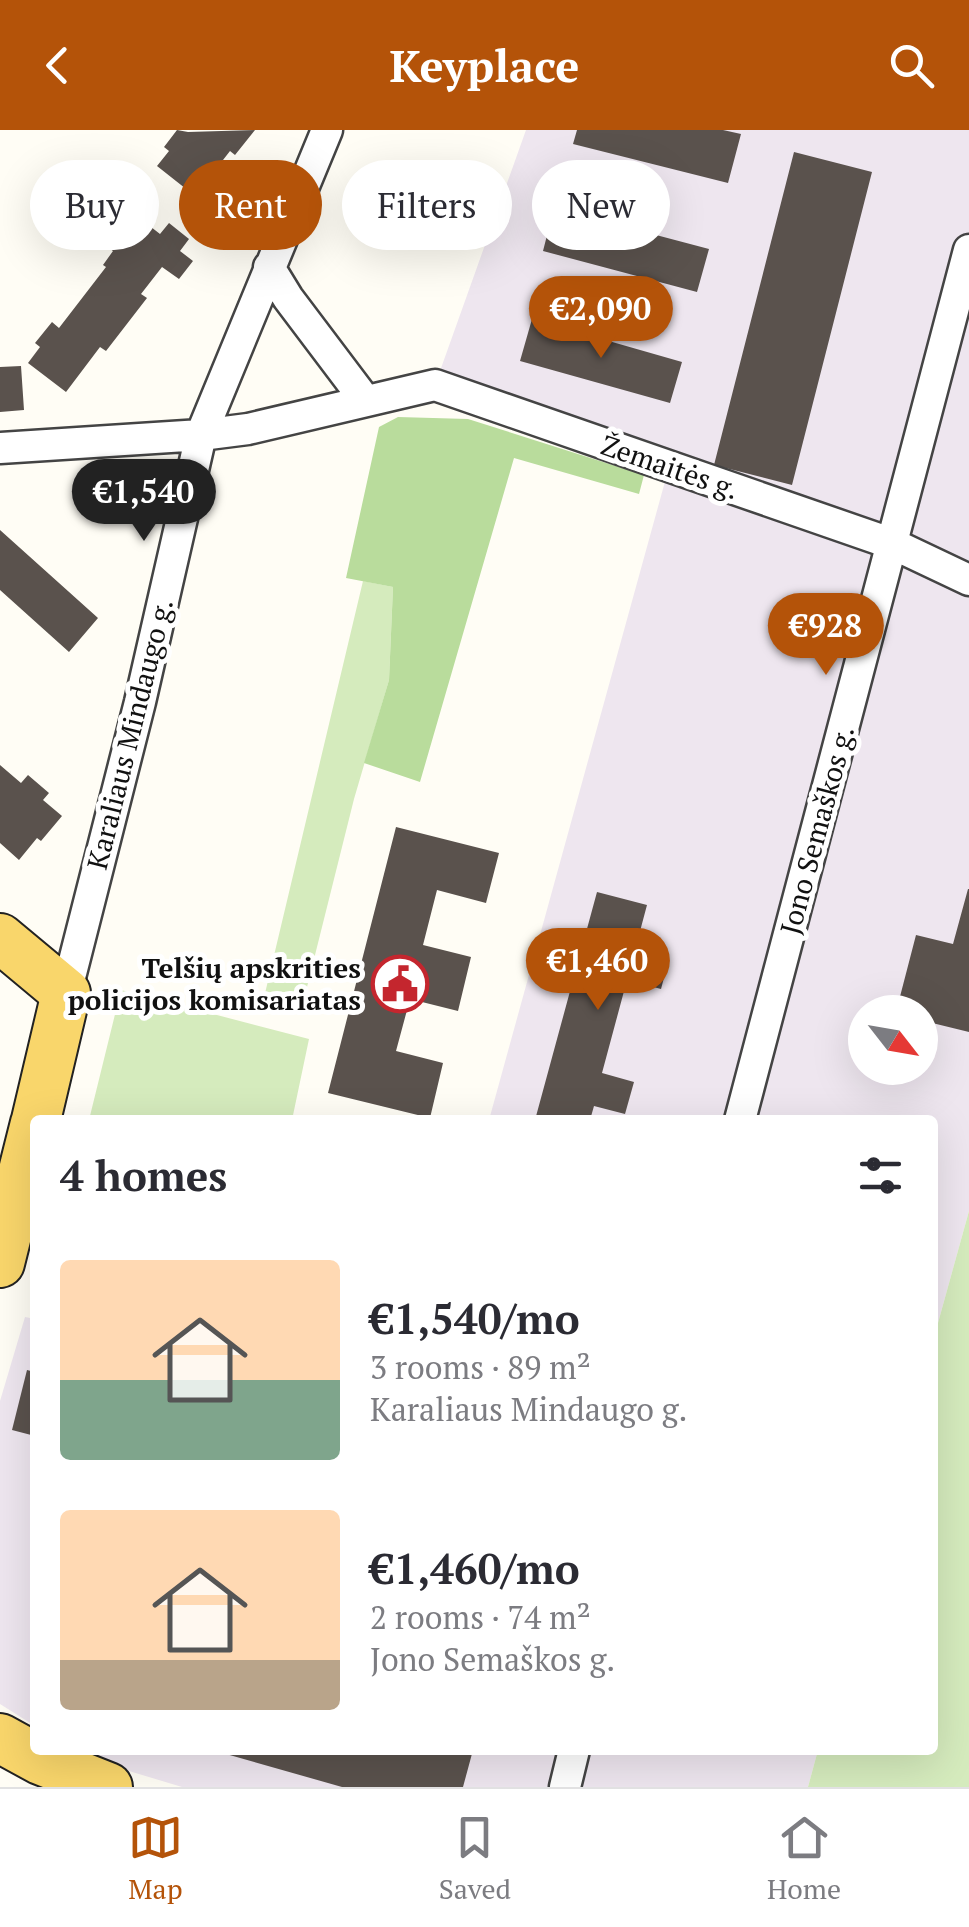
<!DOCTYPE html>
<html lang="en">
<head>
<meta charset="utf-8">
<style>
	:root { --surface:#fff; --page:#f2f2f3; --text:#2b2b33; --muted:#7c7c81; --line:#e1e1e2; --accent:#b45309 }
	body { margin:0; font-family:"PT Serif",serif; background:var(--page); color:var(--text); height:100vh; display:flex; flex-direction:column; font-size:38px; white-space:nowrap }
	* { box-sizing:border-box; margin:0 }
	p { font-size:32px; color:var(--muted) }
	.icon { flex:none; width:55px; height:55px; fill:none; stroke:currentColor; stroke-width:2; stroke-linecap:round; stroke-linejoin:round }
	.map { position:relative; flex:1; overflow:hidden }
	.panel { position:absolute; left:30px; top:985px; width:908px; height:640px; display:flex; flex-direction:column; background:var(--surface); border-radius:10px; box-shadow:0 10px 40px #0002 }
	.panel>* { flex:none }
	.guide { position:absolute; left:30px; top:30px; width:910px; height:90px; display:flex; gap:20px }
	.needle { width:65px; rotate:121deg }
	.buttons { position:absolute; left:848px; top:865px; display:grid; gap:20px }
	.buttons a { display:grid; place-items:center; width:90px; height:90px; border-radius:50%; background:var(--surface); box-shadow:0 10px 40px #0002; font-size:50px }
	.price { position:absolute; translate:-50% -85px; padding:0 22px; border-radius:35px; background:var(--accent); color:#fff; font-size:32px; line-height:65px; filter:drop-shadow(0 2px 5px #0008) }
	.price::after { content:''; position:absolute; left:50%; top:60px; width:30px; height:22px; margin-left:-15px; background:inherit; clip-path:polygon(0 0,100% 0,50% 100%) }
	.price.active { background:#222; color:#fff }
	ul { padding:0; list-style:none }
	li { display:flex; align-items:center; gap:30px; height:250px; padding:0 30px }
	li span { display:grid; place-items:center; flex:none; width:280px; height:200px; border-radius:10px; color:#555 }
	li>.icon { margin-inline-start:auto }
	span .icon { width:120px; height:120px; fill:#fffc; stroke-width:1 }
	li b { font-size:42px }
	h2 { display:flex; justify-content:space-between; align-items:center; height:120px; padding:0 30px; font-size:42px }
	.tag { padding:0 35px; border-radius:45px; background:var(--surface); box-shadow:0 10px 40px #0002; font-size:35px; line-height:90px }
	.tag.active { background:var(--accent); color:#fff }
	header { display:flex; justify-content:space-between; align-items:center; height:130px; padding:0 30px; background:var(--accent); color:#fff; font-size:45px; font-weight:700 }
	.tabs { display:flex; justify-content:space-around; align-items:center; height:140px; border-top:2px solid var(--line); background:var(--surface); font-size:28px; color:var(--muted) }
	.tabs a { display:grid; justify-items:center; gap:5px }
	.tabs .active { color:var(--accent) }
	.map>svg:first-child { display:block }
</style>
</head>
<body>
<header><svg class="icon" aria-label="back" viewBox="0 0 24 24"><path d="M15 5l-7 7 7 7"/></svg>Keyplace<svg class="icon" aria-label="search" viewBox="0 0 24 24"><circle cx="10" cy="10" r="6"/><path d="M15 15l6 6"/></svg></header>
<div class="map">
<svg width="969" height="1657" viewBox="0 0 969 1657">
	<rect width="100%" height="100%" fill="#fffdf5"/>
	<!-- industrial -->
	<path fill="#eee6ef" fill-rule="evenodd" d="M526,0h443v1081l-36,130 -1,-221h-443l180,-653 -234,-82zM865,882h55v56h-55z
		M25,1187l10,2v407l-35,-22v-303z
		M80,1620h738l-10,37h-626l-53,-16z"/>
	<!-- green -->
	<path fill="#d5ebbd" d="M363,451l30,6 -4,93 -35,119 -54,216 -38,-9z
		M121,860l188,49 -17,81h-203z
		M969,1081v576h-161l10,-37h114l1,-409z"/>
	<!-- forest -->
	<path fill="#b9dc9c" d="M398,287l70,2 176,56 -5,19 -125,-36 -94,324 -56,-19 25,-83 4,-93 -47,-9 33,-151z"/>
	<!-- building -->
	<path fill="#5a524d" d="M177,0l11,2 67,-2 -20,25 -5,-4 -35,45 -38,-30 12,-15 -5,-4z
		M577,0h146l18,4 -13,49 -155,-39z
		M794,22l78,20 -80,313 -78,-20z
		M554,78l155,41 -12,43 -154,-41z
		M142,90l18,14 9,-11 20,16 -9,12 13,10 -14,18 -17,-12 -21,27 6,4 -41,53 -6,-4 -34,45 -38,-29 12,-16 -5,-4 17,-21 7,6 47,-61 -3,-2 10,-14 -4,-3 17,-22 8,6z
		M532,189l150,43 -12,41 -150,-42z
		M21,236l3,44 -24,2v-45z
		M0,400l98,88 -29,34 -69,-62z
		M0,635l21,18 7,-8 21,18 -6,7 19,16 -21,25 -4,-3 -18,22 -19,-17z
		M396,697l103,26 -13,50 -49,-13 -14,55 48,12 -13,54 -48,-12 -14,52 47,12 -13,55 -102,-25z
		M968,759h1v143l-49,-12v-8h-24l20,-77 37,9z
		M597,762l50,13 -12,45 34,9 -8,30 -34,-9 -25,93 32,9 -9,32 -31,-8 -4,14h-55z
		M27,1240l8,2v64l-23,-6z
		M212,1620h261l-10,37h-121z"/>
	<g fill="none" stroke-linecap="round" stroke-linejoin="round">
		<!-- minor casing -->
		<g stroke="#444" stroke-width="35">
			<path id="minor" d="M269,137l19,31 77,102
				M0,318l201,-13 47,-6 187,-44 458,159 76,36
				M66,863l74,-291 61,-267 126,-305
				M740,990l229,-870
				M565,1657l9,-37"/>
		</g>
		<!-- primary casing -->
		<g stroke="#222" stroke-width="52">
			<path id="primary" d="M0,808l66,55 -30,127
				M0,1133l35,-140
				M0,1608l40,22 68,27"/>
		</g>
		<!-- minor -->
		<use href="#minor" stroke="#fff" stroke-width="30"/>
		<!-- primary -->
		<use href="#primary" stroke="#f9d66b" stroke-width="48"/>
	</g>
	<!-- icons -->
	<defs>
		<g id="civic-ring" transform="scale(2.875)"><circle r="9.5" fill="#fff" stroke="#c4262e" stroke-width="1.5"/><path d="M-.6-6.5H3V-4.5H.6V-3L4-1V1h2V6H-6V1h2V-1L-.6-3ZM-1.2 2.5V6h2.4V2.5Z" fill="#c4262e"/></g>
	</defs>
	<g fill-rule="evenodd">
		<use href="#civic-ring" x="400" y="854"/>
	</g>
	<g text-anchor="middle" stroke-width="10" stroke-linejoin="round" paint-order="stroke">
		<!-- street labels -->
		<g font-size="28" fill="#111" stroke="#fff">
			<text transform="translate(670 337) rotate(19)" y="10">Žemaitės g.</text>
			<text transform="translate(130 604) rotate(-76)" y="10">Karaliaus Mindaugo g.</text>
			<text transform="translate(817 700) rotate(-75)" y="10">Jono Semaškos g.</text>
		</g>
		<!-- poi labels -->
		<g font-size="28" font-weight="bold" fill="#111" stroke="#fff" text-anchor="end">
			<text x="361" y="848">Telšių apskrities<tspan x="361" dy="32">policijos komisariatas</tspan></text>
		</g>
	</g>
</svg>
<div class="buttons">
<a><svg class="needle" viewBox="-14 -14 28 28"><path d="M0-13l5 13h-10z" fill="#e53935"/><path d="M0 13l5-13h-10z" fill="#7c7c81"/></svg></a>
</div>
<b class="price" style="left:601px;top:231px">€2,090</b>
<b class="price active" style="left:144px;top:414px">€1,540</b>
<b class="price" style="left:826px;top:548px">€928</b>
<b class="price" style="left:598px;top:883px">€1,460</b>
<div class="guide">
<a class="tag">Buy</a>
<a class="tag active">Rent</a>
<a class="tag">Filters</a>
<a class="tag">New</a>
</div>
<section class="panel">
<h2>4 homes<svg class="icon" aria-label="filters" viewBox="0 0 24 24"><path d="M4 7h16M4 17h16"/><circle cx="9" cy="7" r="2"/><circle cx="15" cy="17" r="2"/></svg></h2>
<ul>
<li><span style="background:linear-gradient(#ffd9b3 60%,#7fa58c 0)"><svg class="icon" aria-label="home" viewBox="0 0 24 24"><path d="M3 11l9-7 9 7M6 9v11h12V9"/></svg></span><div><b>€1,540/mo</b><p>3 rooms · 89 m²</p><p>Karaliaus Mindaugo g.</p></div></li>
<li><span style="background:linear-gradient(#ffd9b3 75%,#b9a48a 0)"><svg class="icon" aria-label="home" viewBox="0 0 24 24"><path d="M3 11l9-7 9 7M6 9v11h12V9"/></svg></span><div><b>€1,460/mo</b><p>2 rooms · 74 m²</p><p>Jono Semaškos g.</p></div></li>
</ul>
</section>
</div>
<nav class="tabs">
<a class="active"><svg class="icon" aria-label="map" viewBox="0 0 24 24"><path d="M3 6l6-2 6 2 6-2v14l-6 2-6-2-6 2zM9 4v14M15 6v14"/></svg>Map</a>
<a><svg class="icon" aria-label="saved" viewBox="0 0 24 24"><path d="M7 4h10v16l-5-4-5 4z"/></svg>Saved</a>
<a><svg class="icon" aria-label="home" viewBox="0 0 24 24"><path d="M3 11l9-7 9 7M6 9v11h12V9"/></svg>Home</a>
</nav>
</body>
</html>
